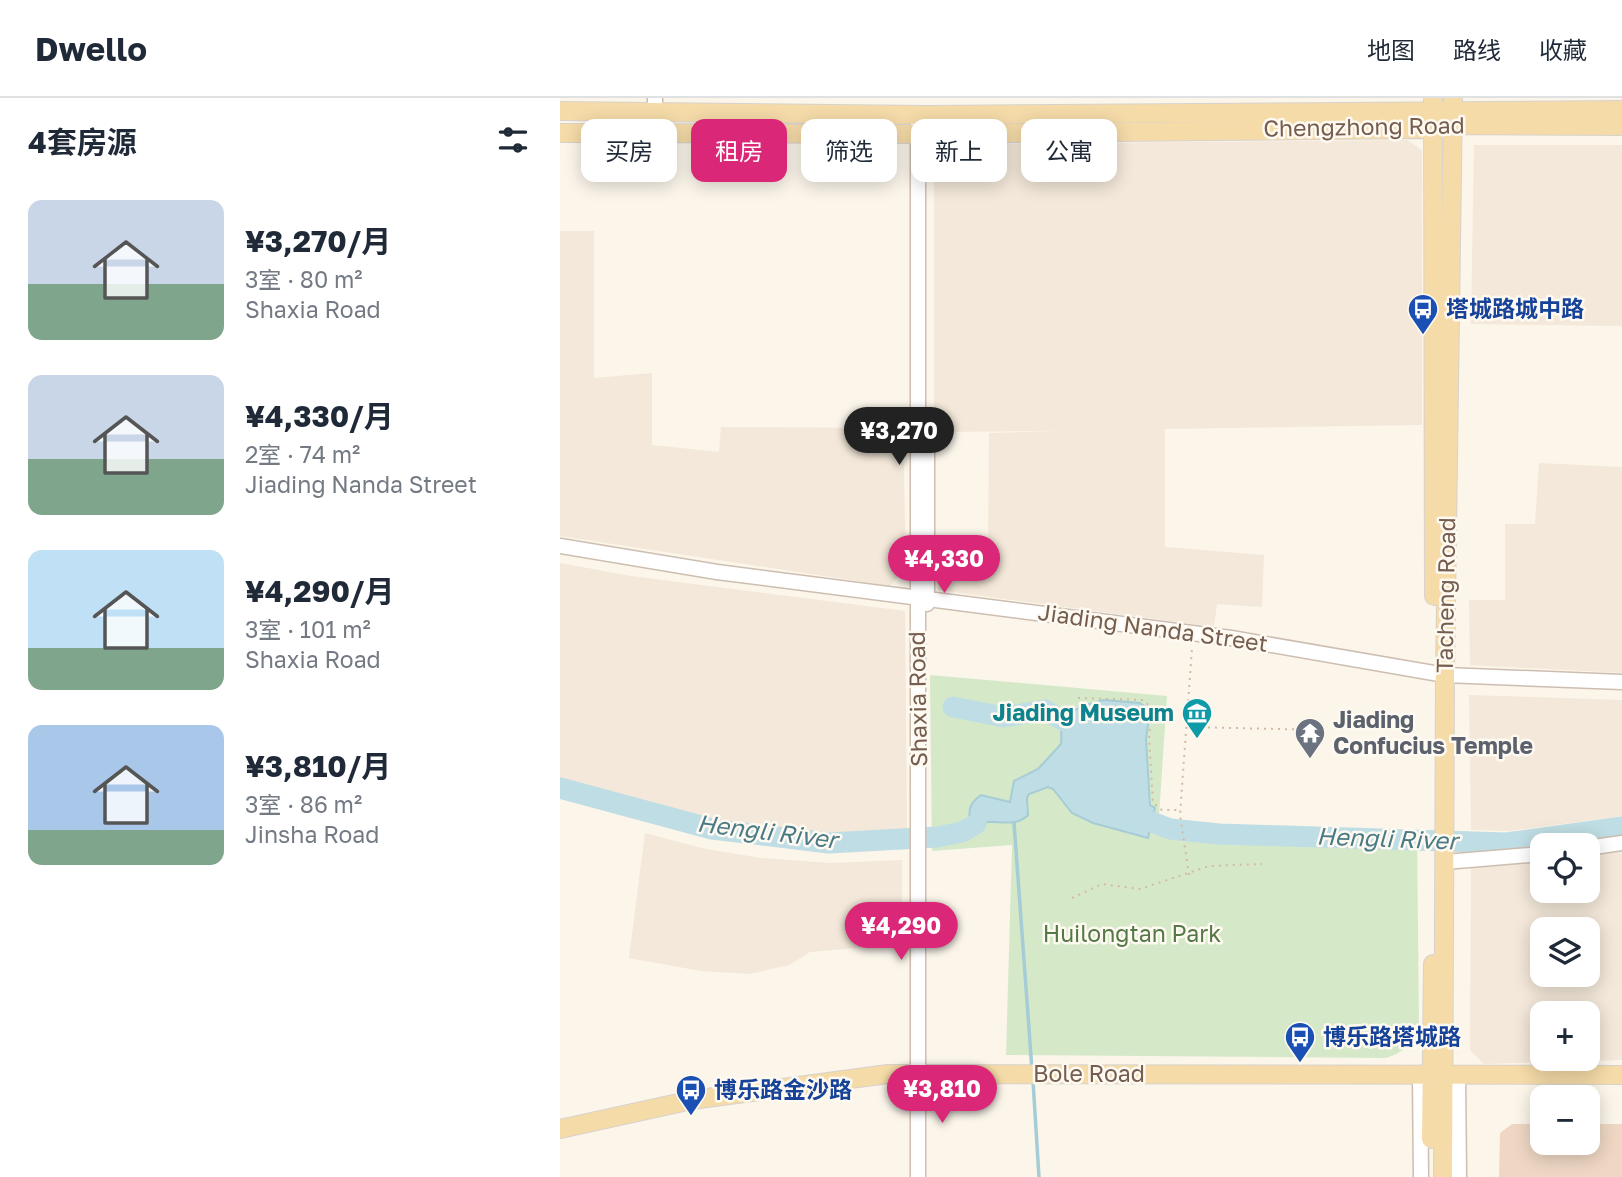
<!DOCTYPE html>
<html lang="zh">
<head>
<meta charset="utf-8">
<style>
	:root { --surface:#fff; --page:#f6f6f7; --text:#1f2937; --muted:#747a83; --line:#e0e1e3; --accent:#db2777 }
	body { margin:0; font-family:"Golos Text","Noto Sans SC",sans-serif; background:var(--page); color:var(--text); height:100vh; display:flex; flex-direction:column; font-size:26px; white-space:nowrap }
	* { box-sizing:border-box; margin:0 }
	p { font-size:23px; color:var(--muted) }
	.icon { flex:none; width:38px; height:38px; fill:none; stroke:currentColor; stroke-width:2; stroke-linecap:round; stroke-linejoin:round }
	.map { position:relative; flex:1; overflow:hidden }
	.panel { display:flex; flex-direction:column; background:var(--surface); width:560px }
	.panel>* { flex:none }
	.hud { position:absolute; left:21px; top:21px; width:665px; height:63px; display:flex; gap:14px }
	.fabs { position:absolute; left:970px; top:735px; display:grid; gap:14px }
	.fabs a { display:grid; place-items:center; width:70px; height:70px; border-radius:14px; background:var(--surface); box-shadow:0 4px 18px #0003; font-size:35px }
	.price { position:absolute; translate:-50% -60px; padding:0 16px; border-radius:24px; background:var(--accent); color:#fff; font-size:23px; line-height:46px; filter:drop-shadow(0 2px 4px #0008) }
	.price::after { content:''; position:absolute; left:50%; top:42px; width:21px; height:16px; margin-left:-10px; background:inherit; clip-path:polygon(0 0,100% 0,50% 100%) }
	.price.active { background:#222; color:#fff }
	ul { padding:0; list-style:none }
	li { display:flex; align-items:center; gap:21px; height:175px; padding:0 28px }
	li span { display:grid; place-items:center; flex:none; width:196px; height:140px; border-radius:14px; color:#555 }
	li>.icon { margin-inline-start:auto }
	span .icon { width:84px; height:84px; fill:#fffc; stroke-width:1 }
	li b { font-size:30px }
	h2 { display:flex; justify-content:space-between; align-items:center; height:84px; padding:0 28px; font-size:30px }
	.tag { padding:0 24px; border-radius:14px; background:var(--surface); box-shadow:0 4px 18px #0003; font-size:24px; line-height:63px }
	.tag.active { background:var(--accent); color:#fff }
	header { display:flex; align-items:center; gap:42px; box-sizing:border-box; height:98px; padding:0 35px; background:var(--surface); border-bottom:2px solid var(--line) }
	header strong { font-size:33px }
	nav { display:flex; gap:38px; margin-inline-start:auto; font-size:24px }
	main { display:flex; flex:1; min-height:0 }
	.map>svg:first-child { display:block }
</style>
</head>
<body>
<header>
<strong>Dwello</strong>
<nav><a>地图</a><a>路线</a><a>收藏</a></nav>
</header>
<main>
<section class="panel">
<h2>4套房源<svg class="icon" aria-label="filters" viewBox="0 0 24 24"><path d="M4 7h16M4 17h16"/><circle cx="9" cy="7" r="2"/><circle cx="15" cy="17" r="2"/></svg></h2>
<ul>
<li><span style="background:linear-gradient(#c9d6e8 60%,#7fa58c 0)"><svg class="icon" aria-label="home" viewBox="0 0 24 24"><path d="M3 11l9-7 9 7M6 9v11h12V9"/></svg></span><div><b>¥3,270/月</b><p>3室 · 80 m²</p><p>Shaxia Road</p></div></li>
<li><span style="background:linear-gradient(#c9d6e8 60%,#7fa58c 0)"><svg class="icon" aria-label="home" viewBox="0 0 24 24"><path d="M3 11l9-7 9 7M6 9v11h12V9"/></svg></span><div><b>¥4,330/月</b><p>2室 · 74 m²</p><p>Jiading Nanda Street</p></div></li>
<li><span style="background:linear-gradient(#bfe0f5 70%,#7fa58c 0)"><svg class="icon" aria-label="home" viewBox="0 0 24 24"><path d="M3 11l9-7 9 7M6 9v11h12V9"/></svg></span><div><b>¥4,290/月</b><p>3室 · 101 m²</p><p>Shaxia Road</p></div></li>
<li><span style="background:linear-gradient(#a9c7e8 75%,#7fa58c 0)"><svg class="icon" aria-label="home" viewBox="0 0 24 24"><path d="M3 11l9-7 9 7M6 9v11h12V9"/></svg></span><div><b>¥3,810/月</b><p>3室 · 86 m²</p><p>Jinsha Road</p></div></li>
</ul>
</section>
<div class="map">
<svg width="1062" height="1079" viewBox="0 0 1062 1079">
	<rect width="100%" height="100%" fill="#fbf5ea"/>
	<!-- residential -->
	<path fill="#f3e8d9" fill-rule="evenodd" d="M847,42l15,10v275l-257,4v118l99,8 -2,52 -45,-3 -3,23 -276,-37v-45h50l1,-112 74,-2 -129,1v-276l14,-12z
		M914,47h148v181l-151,-2z
		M0,133h34v147l58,-5v72l67,7 2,-25 182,1 3,140 -16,18 -330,-50z
		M979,365l83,4v206l-152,-8 -1,-65h36v-76h30z
		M0,465l71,13 274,35 2,220 -88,2 -64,-6 -60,-11 -135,-38z
		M909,597l153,5v116l-113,15 -38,-1z
		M85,735l56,15 60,10 69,5 72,-3v84l-92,8 -21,13 -40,9 -48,-3 -72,-13z
		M1062,752v210l-138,4 -14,-14 1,-183 71,-8v32h45v-37zM982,831h45v46h-45zM982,915h45v46h-45z"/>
	<!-- green -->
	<path fill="#d5e9c9" d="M370,577l237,21 -8,120 44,9 214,7 2,192c-7,19 -13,28 -33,34l-380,-3 6,-210 -80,6z"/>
	<!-- water -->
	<path fill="#bfdde4" stroke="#a6ccd5" stroke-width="2" d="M544,602l36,3 10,7 -4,29 4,66 5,3 -7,30 -55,-15 -21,-10 -19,-24 -5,-2 -19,7 -2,4 1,17c-14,15 -35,2 -52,9l-6,-4c-2,-12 1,-18 11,-25l29,7 4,-21 24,-12 23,-25c1,-7 -1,-17 2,-23 6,-12 28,-18 41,-21z"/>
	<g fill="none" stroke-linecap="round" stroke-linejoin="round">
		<!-- stream -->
		<path stroke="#a6ccd5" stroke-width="3.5" d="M454,725l18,247
			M473,983l6,96"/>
		<!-- river -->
		<path stroke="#bfdde4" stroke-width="21" d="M393,609l51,10 41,-7 19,11
			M0,690l152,41 117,14 108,-6 25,-5 14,-8
			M592,724l18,7 49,5 287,9 116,-16"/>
	</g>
	<!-- building -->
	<path fill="#efd7c4" d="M952,1026h30v19h45v-19h35v53h-123l1,-44z"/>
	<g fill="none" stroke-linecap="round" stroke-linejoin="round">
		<!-- minor casing -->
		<g stroke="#cdbeb1" stroke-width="17">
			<path id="minor" d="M95,14v-14
				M367,354v152
				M0,448l157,26 514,66 214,37 177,7
				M1027,750l35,-5
				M885,764l97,-8
				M860,977l1,102
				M898,977l1,102
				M358,1079v-1063"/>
		</g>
		<!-- major casing -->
		<g stroke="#d8d2ce" stroke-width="20">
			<path id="major" d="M873,0l1,498
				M0,13l367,4 695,-5
				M0,35l366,1 497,-5 10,-4 189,1
				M0,1031l132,-29 196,-26 734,1
				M871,1041l2,-175
				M883,1079l2,-502 8,-577"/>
		</g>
		<!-- path -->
		<path stroke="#d4baa6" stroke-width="2" stroke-dasharray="2 5" stroke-linecap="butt" d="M518,600l65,2 9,8 -3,30 4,65 9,7h17
			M627,629l137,3
			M629,777l-9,-60 12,-167
			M512,800l30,-14 38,5 69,-23 53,-2"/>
		<!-- minor -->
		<use href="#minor" stroke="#fff" stroke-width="14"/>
		<!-- major -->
		<use href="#major" stroke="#f5dba8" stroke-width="18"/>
	</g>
	<!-- icons -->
	<defs>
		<g id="bus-pin" transform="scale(1.575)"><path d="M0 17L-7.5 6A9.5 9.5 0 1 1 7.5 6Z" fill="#1a4fb4" stroke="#fef9f1"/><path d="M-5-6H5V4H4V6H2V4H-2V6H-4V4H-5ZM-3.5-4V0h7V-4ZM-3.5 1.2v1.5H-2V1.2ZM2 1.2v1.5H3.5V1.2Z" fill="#fff"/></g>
		<g id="museum-pin" transform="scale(1.575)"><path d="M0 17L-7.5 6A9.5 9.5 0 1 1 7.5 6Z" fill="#0f9aa8" stroke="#fef9f1"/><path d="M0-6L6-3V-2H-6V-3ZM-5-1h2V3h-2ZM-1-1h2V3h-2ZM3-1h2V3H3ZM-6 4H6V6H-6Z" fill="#fff"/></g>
		<g id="temple-pin" transform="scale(1.575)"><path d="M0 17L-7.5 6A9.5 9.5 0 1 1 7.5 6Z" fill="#6b7280" stroke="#fef9f1"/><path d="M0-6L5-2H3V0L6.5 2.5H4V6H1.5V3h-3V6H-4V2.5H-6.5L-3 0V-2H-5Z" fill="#fff"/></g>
	</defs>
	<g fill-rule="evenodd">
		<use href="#bus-pin" x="863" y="211"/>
		<use href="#museum-pin" x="637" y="615"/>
		<use href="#temple-pin" x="750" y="635"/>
		<use href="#bus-pin" x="740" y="939"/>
		<use href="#bus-pin" x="131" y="992"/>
	</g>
	<g text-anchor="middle" stroke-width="5" stroke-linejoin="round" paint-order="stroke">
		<!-- street labels -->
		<g font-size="23" fill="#755e4f" stroke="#fef9f1">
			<text transform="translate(804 29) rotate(-1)" y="8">Chengzhong Road</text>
			<text transform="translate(886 497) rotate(-89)" y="8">Tacheng Road</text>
			<text transform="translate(593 530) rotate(8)" y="8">Jiading Nanda Street</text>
			<text transform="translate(358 601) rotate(-91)" y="8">Shaxia Road</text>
			<text x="529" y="984">Bole Road</text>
		</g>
		<!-- transit labels -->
		<g font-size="23" font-weight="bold" fill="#164399" stroke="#fef9f1" text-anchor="start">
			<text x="886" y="219">塔城路城中路</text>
			<text x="763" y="947">博乐路塔城路</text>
			<text x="154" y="1000">博乐路金沙路</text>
		</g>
		<!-- culture labels -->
		<g font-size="23" font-weight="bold" fill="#0d838f" stroke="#fef9f1" text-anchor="end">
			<text x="614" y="623">Jiading Museum</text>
		</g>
		<!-- worship labels -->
		<g font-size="23" font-weight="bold" fill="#5b616d" stroke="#fef9f1" text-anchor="start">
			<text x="773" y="630">Jiading<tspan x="773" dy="26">Confucius Temple</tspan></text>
		</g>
		<!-- park labels -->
		<g font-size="23" fill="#547947" stroke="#fef9f1">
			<text x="572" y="844">Huilongtan Park</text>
		</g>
		<!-- water labels -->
		<g font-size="24" font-style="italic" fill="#4a7a86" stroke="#fef9f1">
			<text transform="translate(207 734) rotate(7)" y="8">Hengli River</text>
			<text transform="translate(827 741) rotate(2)" y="8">Hengli River</text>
		</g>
	</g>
</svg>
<div class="fabs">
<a><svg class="icon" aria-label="locate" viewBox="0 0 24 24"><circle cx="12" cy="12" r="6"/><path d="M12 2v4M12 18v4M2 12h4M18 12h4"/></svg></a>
<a><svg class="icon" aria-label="layers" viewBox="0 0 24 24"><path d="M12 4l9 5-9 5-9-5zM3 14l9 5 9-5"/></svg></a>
<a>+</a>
<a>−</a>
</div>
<b class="price active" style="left:339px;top:369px">¥3,270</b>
<b class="price" style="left:384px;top:497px">¥4,330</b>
<b class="price" style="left:341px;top:864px">¥4,290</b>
<b class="price" style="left:382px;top:1027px">¥3,810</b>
<div class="hud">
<a class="tag">买房</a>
<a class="tag active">租房</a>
<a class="tag">筛选</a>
<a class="tag">新上</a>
<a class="tag">公寓</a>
</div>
</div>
</main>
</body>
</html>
